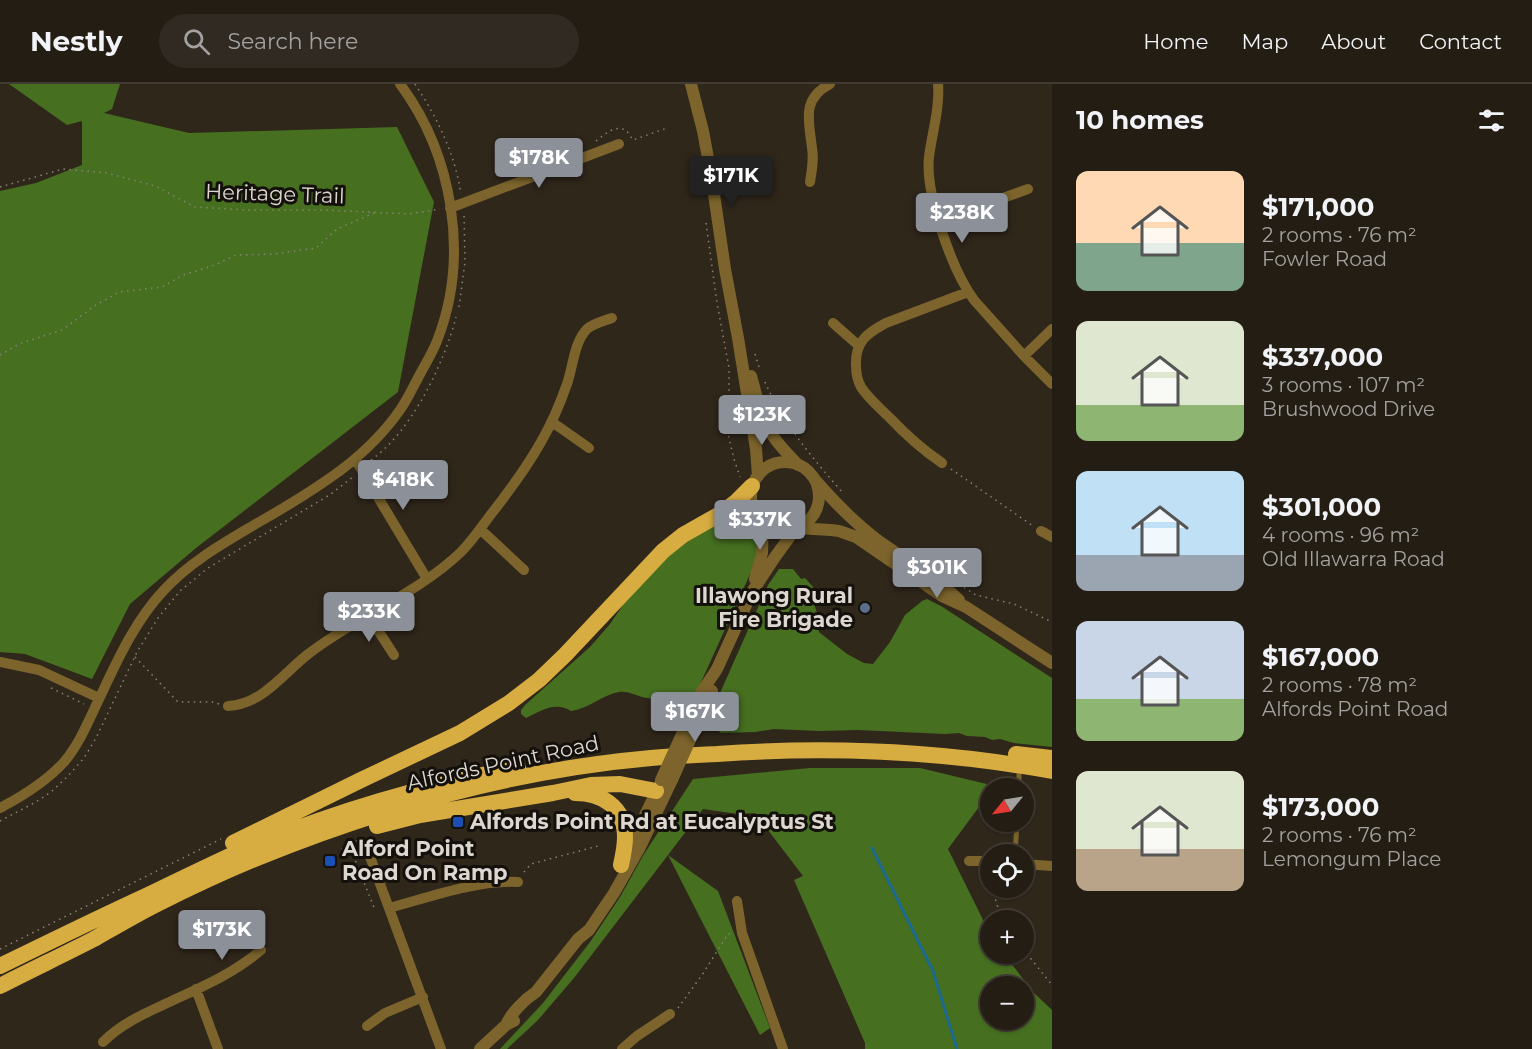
<!DOCTYPE html>
<html lang="en">
<head>
<meta charset="utf-8">
<style>
	:root { --surface:#241d14; --page:#302a22; --text:#f1f3f6; --muted:#a3a2a0; --line:#413b34; --accent:#8c9099 }
	body { margin:0; font-family:Montserrat,sans-serif; background:var(--page); color:var(--text); height:100vh; display:flex; flex-direction:column; font-size:22px; white-space:nowrap }
	* { box-sizing:border-box; margin:0 }
	p { font-size:20px; color:var(--muted) }
	.icon { flex:none; width:33px; height:33px; fill:none; stroke:currentColor; stroke-width:2; stroke-linecap:round; stroke-linejoin:round }
	.map { position:relative; flex:1; overflow:hidden }
	.drawer { display:flex; flex-direction:column; background:var(--surface); width:480px }
	.drawer>* { flex:none }
	.needle { width:39px; rotate:240deg }
	.tools { position:absolute; left:980px; top:694px; display:grid; gap:12px }
	.tools a { display:grid; place-items:center; width:54px; height:54px; border-radius:50%; background:var(--surface); box-shadow:0 2px 4px #0004,0 0 0 2px var(--line); font-size:30px }
	.price { position:absolute; translate:-50% -51px; padding:0 14px; border-radius:6px; background:var(--accent); color:#fff; font-size:20px; line-height:39px; filter:drop-shadow(0 2px 3px #0008) }
	.price::after { content:''; position:absolute; left:50%; top:36px; width:18px; height:14px; margin-left:-9px; background:inherit; clip-path:polygon(0 0,100% 0,50% 100%) }
	.price.current { background:#222; color:#fff }
	ul { padding:0; list-style:none }
	li { display:flex; align-items:center; gap:18px; height:150px; padding:0 24px }
	li span { display:grid; place-items:center; flex:none; width:168px; height:120px; border-radius:12px; color:#555 }
	li>.icon { margin-inline-start:auto }
	span .icon { width:72px; height:72px; fill:#fffc; stroke-width:1 }
	li b { font-size:26px }
	h2 { display:flex; justify-content:space-between; align-items:center; height:72px; padding:0 24px; font-size:26px }
	header { display:flex; align-items:center; gap:36px; box-sizing:border-box; height:84px; padding:0 30px; background:var(--surface); border-bottom:2px solid var(--line) }
	header strong { font-size:28px }
	nav { display:flex; gap:33px; margin-inline-start:auto; font-size:21px }
	.search { width:420px; height:54px; background:var(--page); display:flex; align-items:center; gap:15px; box-sizing:border-box; padding:0 21px; border-radius:33px; color:var(--muted); font-size:22px }
	main { display:flex; flex:1; min-height:0 }
	.map>svg:first-child { display:block }
</style>
</head>
<body>
<header>
<strong>Nestly</strong>
<div class="search"><svg class="icon" aria-label="search" viewBox="0 0 24 24"><circle cx="10" cy="10" r="6"/><path d="M15 15l6 6"/></svg>Search here</div>
<nav><a>Home</a><a>Map</a><a>About</a><a>Contact</a></nav>
</header>
<main>
<div class="map">
<svg width="1052" height="965" viewBox="0 0 1052 965">
	<rect width="100%" height="100%" fill="#30271b"/>
	<!-- forest -->
	<path fill="#466f20" fill-rule="evenodd" d="M9,0h111l-8,25 -8,4 85,20 208,-6 37,75 -36,190 -202,156 -66,56 -38,75 -67,-25 -25,-2v-461l36,-8 46,-18v-44l-15,4z
		M724,439c17,2 25,8 34,22l-7,27 -64,141c-14,-3 -15,-7 -26,-12 -6,-3 -13,-2 -19,-4 -7,-2 -14,-6 -23,-5 -17,3 -31,17 -48,19 -16,-10 -30,0 -45,7l-5,-4v-4l4,-5 65,-58 20,-23 13,-19 49,-55 46,-26z
		M779,485h14l8,10 4,-1 8,9 1,17 3,9v10l2,9 28,22 17,9 9,1 17,-22 15,-27 17,-14 5,-2 14,7 111,72v69l-38,-4 -14,-4 -8,1 -7,-3 -18,-1 -8,-3 -14,1 -87,-4 -39,1 -45,-2 -19,3 -34,1c-8,-5 -8,-13 -9,-22l56,-126z
		M810,684h110l75,18 -3,3h-2v3l-42,57 42,85v20h14l29,38 19,18v39h-187v-6l-71,-163 9,-4 -48,-63 -17,1 -35,-5 -35,46 50,36 52,137 -10,7 -92,-180 -94,123 -36,42 -31,29h-7l43,-46 47,-61 30,-45 24,-43 49,-75zM990,903h33v33h-33z"/>
	<g fill="none" stroke-linecap="round" stroke-linejoin="round">
		<!-- stream -->
		<path stroke="#1c698f" stroke-width="3" d="M872,764l61,123 24,78"/>
		<!-- path -->
		<path stroke="#898278" stroke-width="1.5" stroke-dasharray="1.5 4.5" stroke-linecap="butt" d="M415,0c22,33 40,70 46,110
			M596,57c10,-7 17,-16 30,-11l7,10 34,-12
			M0,103l63,-18 44,4 48,13 40,21 51,3h79l84,4 31,-5
			M706,139l11,80 12,65v30l-5,19 10,42 6,18
			M459,223l6,-45 -1,-49
			M755,270l4,13
			M0,271l19,-11 43,-14 34,-25 23,-13 43,-5 21,-12 32,-10 21,-10 38,-1 42,-6 21,-19 37,-16
			M765,298c18,42 47,75 76,109
			M371,376c40,-28 73,-96 85,-143
			M951,385l82,57
			M959,500l17,11 38,9 38,18
			M135,573l43,45h34l7,2
			M51,604l33,16
			M0,737l34,-18 17,-11 16,-15 17,-19 12,-20 41,-86 21,-34 22,-27 28,-23 123,-74 23,-18
			M369,754l-18,4 -9,5v2l8,-2 25,63
			M524,788l7,-8 67,-18
			M992,804l10,33
			M0,865l221,-110
			M1023,865l29,36
			M678,924l24,-33 26,-41h4"/>
		<!-- service -->
		<path stroke="#7c642c" stroke-width="5" d="M1019,705v-22
			M1015,771l2,-33"/>
		<!-- minor -->
		<path stroke="#7c642c" stroke-width="10" d="M938,0c2,24 -6,49 -9,73 -4,37 23,113 45,143l50,56 28,28
			M810,98c2,-12 4,-23 2,-34 -3,-27 -11,-49 18,-64
			M450,124l169,-64
			M939,137l89,-32
			M833,239l25,22
			M1024,272l28,-27
			M552,338l37,26
			M355,375l72,120
			M942,379c-19,-13 -36,-28 -52,-45 -10,-10 -22,-20 -29,-31 -4,-7 -5,-14 -5,-22 -1,-23 11,-32 30,-42l82,-31
			M480,445l44,41
			M1041,447l11,6
			M368,531l26,40
			M0,578l39,8 60,28
			M228,622c33,-1 55,-32 79,-51 48,-38 109,-60 154,-103 12,-12 21,-26 31,-39 18,-23 35,-46 49,-71 11,-19 19,-38 26,-58 6,-17 7,-42 20,-55 7,-6 17,-8 25,-11
			M0,724c23,-12 46,-26 64,-46 16,-19 25,-42 36,-65 18,-38 35,-76 64,-107 26,-28 58,-46 90,-65 30,-17 60,-35 87,-55 21,-16 43,-37 59,-60 7,-10 12,-21 18,-32 6,-12 14,-24 19,-37 33,-84 16,-186 -37,-257
			M369,770l72,195
			M969,777h21
			M1023,780l29,2
			M737,817l5,32 41,116
			M389,824c41,-11 87,-28 129,-26
			M196,905l22,60
			M367,942l18,-13 38,-16
			M103,958c17,-17 38,-27 60,-37 34,-16 69,-30 98,-55
			M622,965l15,-13 33,-22"/>
		<!-- tertiary -->
		<path stroke="#7c642c" stroke-width="12" d="M691,0l12,47 8,43 14,95 13,69 18,111 2,27
			M751,292c5,17 8,35 16,51 8,15 20,26 31,38
			M751 412a34 34 0 1 1 68 0a34 34 0 1 1-68 0Z
			M816,397c20,23 40,43 64,61 27,19 55,35 79,58
			M797,444l34,2 8,1 17,6 86,59 24,11 86,56
			M755,495l7,-26 1,-31
			M701,609l16,-24 35,-77 23,-35 21,-29
			M626,771l34,-71
			M506,941c6,-13 19,-26 30,-33l42,-53 11,-9 25,-37 26,-46 32,-67
			M480,965l26,-24 8,-4"/>
		<!-- trunk -->
		<path stroke="#d7ac41" stroke-width="16" d="M1016,670l36,4
			M575,709c27,0 50,14 50,44 0,9 -2,19 -4,28
			M377,742l43,-11 133,-22 38,-8 29,-1 36,7
			M233,759l128,-63 99,-47 49,-30 30,-23 26,-25 98,-104 20,-16 37,-21 16,-12 16,-16
			M0,882c49,-24 98,-48 148,-71 33,-16 66,-32 99,-47 87,-36 178,-63 271,-80
			M0,902c31,-16 63,-31 94,-47 21,-12 41,-24 63,-35 32,-16 66,-32 100,-46 125,-51 259,-88 394,-100 22,-2 44,-3 66,-4 112,-8 225,-3 335,17"/>
		<!-- tertiary-bridge -->
		<path stroke="#7c642c" stroke-width="12" d="M661,696l40,-87
			M672,696l40,-89"/>
	</g>
	<!-- markers -->
	<circle fill="#5c6f8a" stroke="#14100b" stroke-width="2" cx="865" cy="524" r="6"/>
	<g fill="#1a4fb4" stroke="#14100b" stroke-width="2">
		<rect x="452" y="732" width="12" height="12" rx="3"/>
		<rect x="324" y="771" width="12" height="12" rx="3"/>
	</g>
	<g text-anchor="middle" stroke-width="6" stroke-linejoin="round" paint-order="stroke">
		<!-- street labels -->
		<g font-size="21" fill="#ddd7d0" stroke="#14100b">
			<text transform="translate(275 110) rotate(2)" y="7">Heritage Trail</text>
			<text transform="translate(503 679) rotate(-12)" y="7">Alfords Point Road</text>
		</g>
		<!-- poi labels -->
		<g font-size="21" font-weight="bold" fill="#ddd7d0" stroke="#14100b" text-anchor="start">
			<text x="853" y="519" text-anchor="end">Illawong Rural<tspan x="853" dy="24">Fire Brigade</tspan></text>
			<text x="470" y="745">Alfords Point Rd at Eucalyptus St</text>
			<text x="342" y="772">Alford Point<tspan x="342" dy="24">Road On Ramp</tspan></text>
		</g>
	</g>
</svg>
<div class="tools">
<a><svg class="needle" viewBox="-14 -14 28 28"><path d="M0-13l5 13h-10z" fill="#e53935"/><path d="M0 13l5-13h-10z" fill="#a3a2a0"/></svg></a>
<a><svg class="icon" aria-label="locate" viewBox="0 0 24 24"><circle cx="12" cy="12" r="6"/><path d="M12 2v4M12 18v4M2 12h4M18 12h4"/></svg></a>
<a>+</a>
<a>−</a>
</div>
<b class="price" style="left:539px;top:105px">$178K</b>
<b class="price current" style="left:731px;top:123px">$171K</b>
<b class="price" style="left:962px;top:160px">$238K</b>
<b class="price" style="left:762px;top:362px">$123K</b>
<b class="price" style="left:403px;top:427px">$418K</b>
<b class="price" style="left:760px;top:467px">$337K</b>
<b class="price" style="left:937px;top:515px">$301K</b>
<b class="price" style="left:369px;top:559px">$233K</b>
<b class="price" style="left:695px;top:659px">$167K</b>
<b class="price" style="left:222px;top:877px">$173K</b>
</div>
<section class="drawer">
<h2>10 homes<svg class="icon" aria-label="filters" viewBox="0 0 24 24"><path d="M4 7h16M4 17h16"/><circle cx="9" cy="7" r="2"/><circle cx="15" cy="17" r="2"/></svg></h2>
<ul>
<li><span style="background:linear-gradient(#ffd9b3 60%,#7fa58c 0)"><svg class="icon" aria-label="home" viewBox="0 0 24 24"><path d="M3 11l9-7 9 7M6 9v11h12V9"/></svg></span><div><b>$171,000</b><p>2 rooms · 76 m²</p><p>Fowler Road</p></div></li>
<li><span style="background:linear-gradient(#dfe7d0 70%,#8fb573 0)"><svg class="icon" aria-label="home" viewBox="0 0 24 24"><path d="M3 11l9-7 9 7M6 9v11h12V9"/></svg></span><div><b>$337,000</b><p>3 rooms · 107 m²</p><p>Brushwood Drive</p></div></li>
<li><span style="background:linear-gradient(#bfe0f5 70%,#9aa5b1 0)"><svg class="icon" aria-label="home" viewBox="0 0 24 24"><path d="M3 11l9-7 9 7M6 9v11h12V9"/></svg></span><div><b>$301,000</b><p>4 rooms · 96 m²</p><p>Old Illawarra Road</p></div></li>
<li><span style="background:linear-gradient(#c9d6e8 65%,#8fb573 0)"><svg class="icon" aria-label="home" viewBox="0 0 24 24"><path d="M3 11l9-7 9 7M6 9v11h12V9"/></svg></span><div><b>$167,000</b><p>2 rooms · 78 m²</p><p>Alfords Point Road</p></div></li>
<li><span style="background:linear-gradient(#dfe7d0 65%,#b9a48a 0)"><svg class="icon" aria-label="home" viewBox="0 0 24 24"><path d="M3 11l9-7 9 7M6 9v11h12V9"/></svg></span><div><b>$173,000</b><p>2 rooms · 76 m²</p><p>Lemongum Place</p></div></li>
</ul>
</section>
</main>
</body>
</html>
